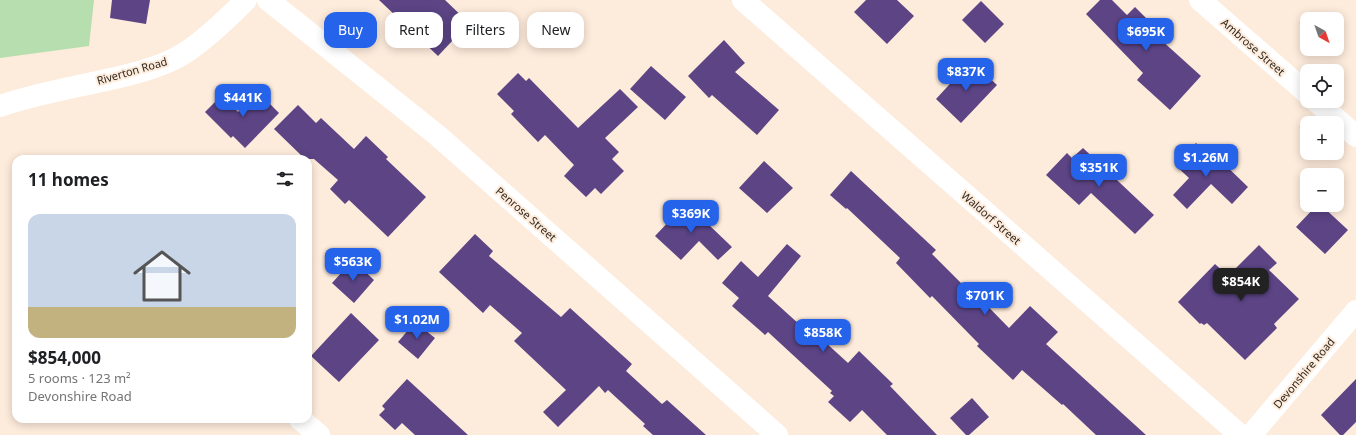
<!DOCTYPE html>
<html lang="en">
<head>
<meta charset="utf-8">
<style>
	:root { --surface:#fff; --page:#f6f6f6; --text:#202124; --muted:#757577; --line:#e0e0e0; --accent:#2563eb }
	body { margin:0; font-family:"Noto Sans",sans-serif; background:var(--page); color:var(--text); height:100vh; display:flex; flex-direction:column; font-size:15px; white-space:nowrap }
	* { box-sizing:border-box; margin:0 }
	p { font-size:13px; color:var(--muted) }
	.icon { flex:none; width:22px; height:22px; fill:none; stroke:currentColor; stroke-width:2; stroke-linecap:round; stroke-linejoin:round }
	.map { position:relative; flex:1; overflow:hidden }
	.details { position:absolute; left:12px; top:155px; width:300px; height:268px; display:flex; flex-direction:column; background:var(--surface); border-radius:12px; box-shadow:0 2px 10px #0003 }
	.details>* { flex:none }
	.hud { position:absolute; left:324px; top:12px; width:380px; height:36px; display:flex; gap:8px }
	.needle { width:26px; rotate:140deg }
	.fabs { position:absolute; left:1300px; top:12px; display:grid; gap:8px }
	.fabs a { display:grid; place-items:center; width:44px; height:44px; border-radius:8px; background:var(--surface); box-shadow:0 2px 10px #0003; font-size:20px }
	.price { position:absolute; translate:-50% -34px; padding:0 9px; border-radius:8px; background:var(--accent); color:#fff; font-size:13px; line-height:26px; filter:drop-shadow(0 1px 2px #0008) }
	.price::after { content:''; position:absolute; left:50%; top:24px; width:12px; height:9px; margin-left:-6px; background:inherit; clip-path:polygon(0 0,100% 0,50% 100%) }
	.price.on { background:#222; color:#fff }
	ul { padding:0; list-style:none }
	li { display:grid; align-content:center; gap:8px; height:212px; padding:0 16px }
	li+li { border-top:1px solid var(--line) }
	li span { display:grid; place-items:center; height:124px; border-radius:12px; color:#555 }
	li>.icon { margin-inline-start:auto }
	span .icon { width:72px; height:72px; fill:#fffc; stroke-width:1 }
	li b { font-size:17px }
	h2 { display:flex; justify-content:space-between; align-items:center; height:48px; padding:0 16px; font-size:17px }
	.chip { padding:0 14px; border-radius:12px; background:var(--surface); box-shadow:0 2px 10px #0003; font-size:14px; line-height:36px }
	.chip.on { background:var(--accent); color:#fff }
	.map>svg:first-child { display:block }
</style>
</head>
<body>
<div class="map">
<svg width="1356" height="435" viewBox="0 0 1356 435">
	<rect width="100%" height="100%" fill="#fdebdb"/>
	<!-- green -->
	<path fill="#b7deae" d="M0,0h94l-5,46 -89,12z"/>
	<!-- building -->
	<path fill="#5c4485" d="M112,0h38l-4,24 -36,-6z
		M379,0h66l24,23 -31,33z
		M866,0h31l17,16 -27,28 -33,-32z
		M1100,0h12l15,15 8,-8 20,20 -3,2 9,9 -1,1 41,37 -31,34 -33,-30 6,-7 -57,-59z
		M981,1l23,23 -19,19 -23,-23z
		M724,40l21,23 -10,9 44,38 -22,25 -45,-40 -3,3 -21,-22z
		M971,61l26,24 -36,38 -25,-24z
		M651,66l35,31 -21,23 -35,-31z
		M518,73l8,8 3,-3 49,50 42,-39 18,18 -33,31 14,14 -7,7 12,12 -23,23 -6,-6 -9,9 -22,-21 10,-11 -29,-30 -7,7 -27,-28 3,-3 -17,-17z
		M258,92l21,21 -34,35 -12,-12 -2,2 -26,-26 17,-17 16,17z
		M298,105l18,18 5,-5 33,31 12,-13 22,21 -2,2 40,38 -38,40 -39,-37 -4,4 -15,-15 8,-9 -24,-21h-9l-31,-30z
		M1196,143l18,17 3,-3 31,30 -16,17 -21,-20 -24,25 -14,-14 16,-17 -14,-13z
		M1083,148l71,67 -19,19 -44,-41 -12,12 -33,-30 21,-22 5,5z
		M764,161l29,27 -26,25 -28,-25z
		M851,171l85,79 -4,4 32,32 2,-2 43,44 21,-22 28,26 -12,12 100,91h-50l-33,-31 -1,1 -40,-35 -9,10 -36,-34 2,-2 -47,-48 -2,2 -34,-35 4,-5 -53,-50 -1,1 -16,-14z
		M685,202l47,45 -14,13 -19,-19 -18,19 -26,-24 19,-20 -1,-1z
		M1317,205h4l27,25 -23,24 -29,-27z
		M475,234l18,17 -4,5 72,61 9,-9 62,56 -6,7 36,33 5,-4 39,35h-53l-10,-9 2,-2 -37,-34 -3,3 -6,-7 -41,41 -15,-15 23,-22 -52,-49 8,-8 -32,-28 -7,8 -44,-41z
		M787,244l14,12 -33,40 42,38 3,-3 35,32 11,-12 34,33 -3,2 47,49h-50l-25,-25 -12,12 -22,-20 6,-6 -4,-3 2,-2 -64,-59 -3,3 -33,-29 7,-8 -17,-15 19,-22 17,16z
		M1259,245l18,18 -8,7 30,29 -25,25 3,4 -32,32 -38,-37 -3,2 -3,-2 -1,1 -22,-22 37,-38 13,12z
		M353,260l21,20 -20,23 -22,-20z
		M351,313l28,27 -40,42 -28,-26z
		M415,322l20,16 -17,21 -20,-17z
		M407,379l61,56h-53l-13,-12 -7,7 -16,-15 6,-6 -3,-3z
		M1356,379v43l-13,13h-3l-19,-20z
		M972,398l17,19 -20,18h-3l-16,-17z"/>
	<g fill="none" stroke-linecap="round" stroke-linejoin="round">
		<!-- minor -->
		<path stroke="#fff" stroke-width="22" d="M268,0l169,135 340,300
			M743,0l497,435
			M1200,0l107,93
			M1316,101l40,35
			M0,106c35,-12 71,-18 106,-26 24,-5 49,-11 70,-22 22,-11 52,-40 70,-58
			M300,419l19,16
			M1251,435l105,-124"/>
	</g>
	<g text-anchor="middle" stroke-width="4" stroke-linejoin="round" paint-order="stroke">
		<!-- street labels -->
		<g font-size="11" fill="#302820" stroke="#fdebdb">
			<text transform="translate(1253 47) rotate(41)" y="4">Ambrose Street</text>
			<text transform="translate(132 71) rotate(-16)" y="4">Riverton Road</text>
			<text transform="translate(526 214) rotate(41)" y="4">Penrose Street</text>
			<text transform="translate(991 218) rotate(41)" y="4">Waldorf Street</text>
			<text transform="translate(1304 373) rotate(-50)" y="4">Devonshire Road</text>
		</g>
	</g>
</svg>
<div class="fabs">
<a><svg class="needle" viewBox="-14 -14 28 28"><path d="M0-13l5 13h-10z" fill="#e53935"/><path d="M0 13l5-13h-10z" fill="#757577"/></svg></a>
<a><svg class="icon" aria-label="locate" viewBox="0 0 24 24"><circle cx="12" cy="12" r="6"/><path d="M12 2v4M12 18v4M2 12h4M18 12h4"/></svg></a>
<a>+</a>
<a>−</a>
</div>
<b class="price" style="left:1146px;top:52px">$695K</b>
<b class="price" style="left:966px;top:92px">$837K</b>
<b class="price" style="left:243px;top:118px">$441K</b>
<b class="price" style="left:1206px;top:178px">$1.26M</b>
<b class="price" style="left:1099px;top:188px">$351K</b>
<b class="price" style="left:691px;top:234px">$369K</b>
<b class="price" style="left:353px;top:282px">$563K</b>
<b class="price on" style="left:1241px;top:302px">$854K</b>
<b class="price" style="left:985px;top:316px">$701K</b>
<b class="price" style="left:417px;top:340px">$1.02M</b>
<b class="price" style="left:823px;top:353px">$858K</b>
<div class="hud">
<a class="chip on">Buy</a>
<a class="chip">Rent</a>
<a class="chip">Filters</a>
<a class="chip">New</a>
</div>
<section class="details">
<h2>11 homes<svg class="icon" aria-label="filters" viewBox="0 0 24 24"><path d="M4 7h16M4 17h16"/><circle cx="9" cy="7" r="2"/><circle cx="15" cy="17" r="2"/></svg></h2>
<ul>
<li><span style="background:linear-gradient(#c9d6e8 75%,#c2b280 0)"><svg class="icon" aria-label="home" viewBox="0 0 24 24"><path d="M3 11l9-7 9 7M6 9v11h12V9"/></svg></span><div><b>$854,000</b><p>5 rooms · 123 m²</p><p>Devonshire Road</p></div></li>
</ul>
</section>
</div>
</body>
</html>
